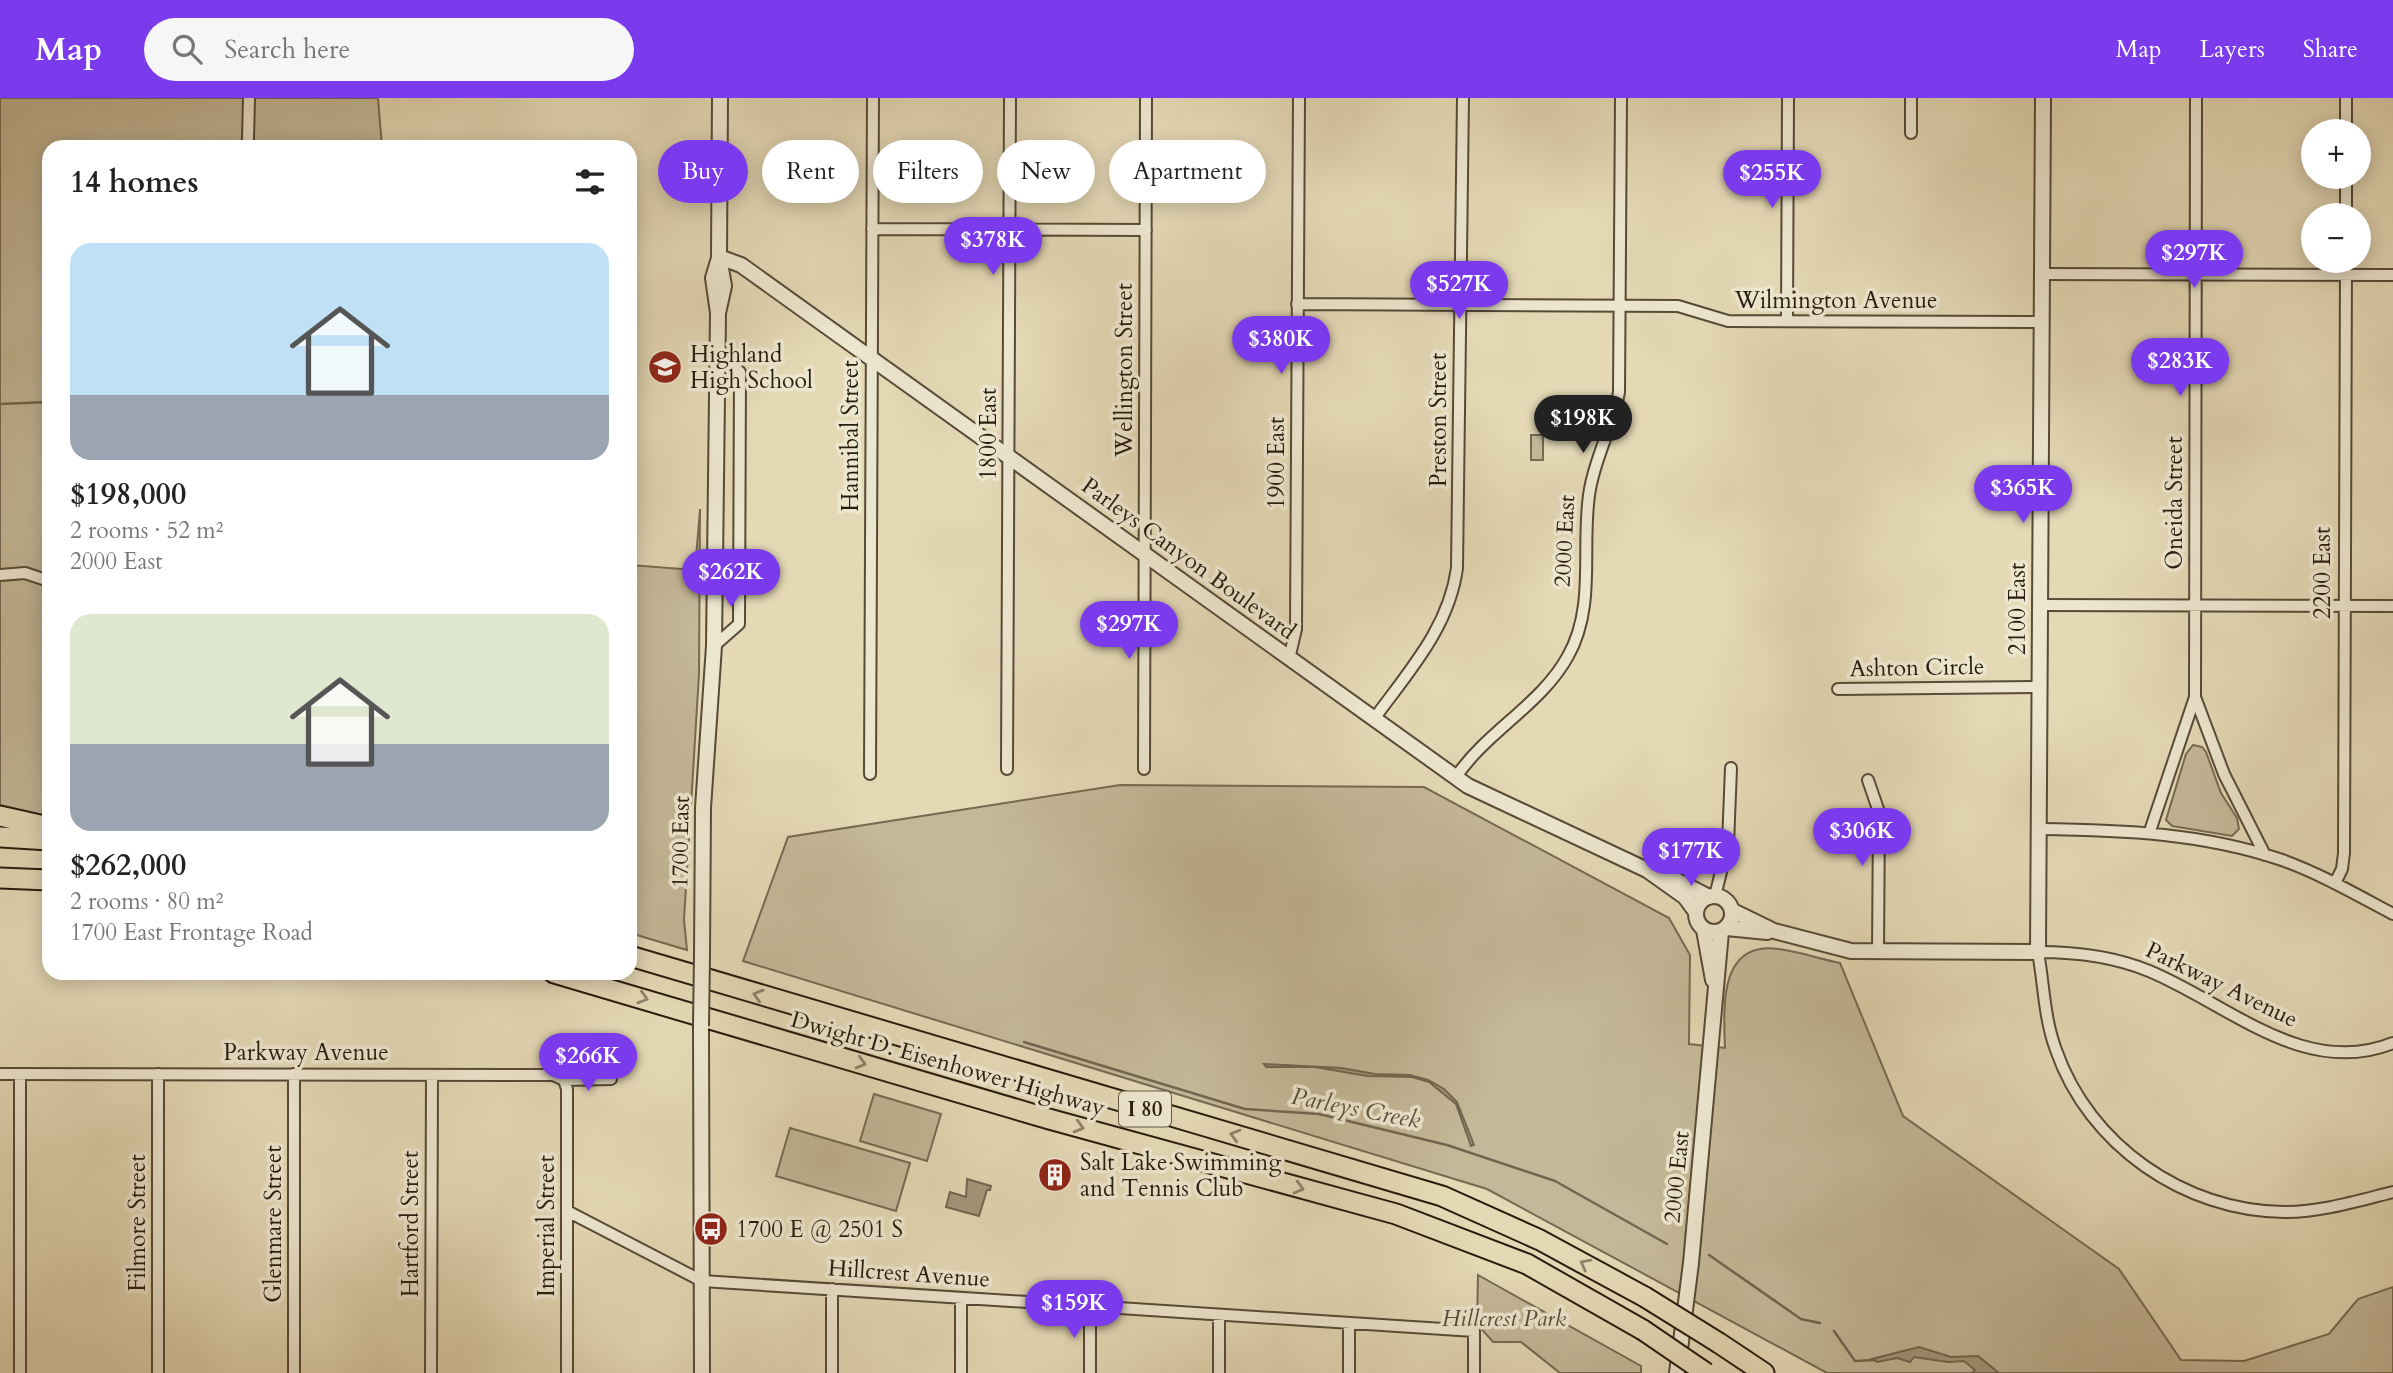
<!DOCTYPE html>
<html lang="en">
<head>
<meta charset="utf-8">
<style>
	:root { --surface:#fff; --page:#f6f6f6; --text:#222; --muted:#767676; --accent:#7c3aed }
	body { margin:0; font-family:Cardo,serif; background:var(--page); color:var(--text); height:100vh; display:flex; flex-direction:column; font-size:26px; white-space:nowrap }
	* { box-sizing:border-box; margin:0 }
	p { font-size:23px; color:var(--muted) }
	.icon { flex:none; width:38px; height:38px; fill:none; stroke:currentColor; stroke-width:2; stroke-linecap:round; stroke-linejoin:round }
	.map { position:relative; flex:1; overflow:hidden }
	.side { position:absolute; left:42px; top:42px; width:595px; height:840px; display:flex; flex-direction:column; background:var(--surface); border-radius:21px; box-shadow:0 4px 18px #0003 }
	.side>* { flex:none }
	.guide { position:absolute; left:658px; top:42px; width:665px; height:63px; display:flex; gap:14px }
	.buttons { position:absolute; left:2301px; top:21px; display:grid; gap:14px }
	.buttons a { display:grid; place-items:center; width:70px; height:70px; border-radius:50%; background:var(--surface); box-shadow:0 4px 18px #0003; font-size:35px }
	.price { position:absolute; translate:-50% -60px; padding:0 16px; border-radius:24px; background:var(--accent); color:#fff; font-size:23px; line-height:46px; filter:drop-shadow(0 2px 4px #0008) }
	.price::after { content:''; position:absolute; left:50%; top:42px; width:21px; height:16px; margin-left:-10px; background:inherit; clip-path:polygon(0 0,100% 0,50% 100%) }
	.price.active { background:#222; color:#fff }
	ul { padding:0; list-style:none }
	li { display:grid; align-content:center; gap:14px; height:371px; padding:0 28px }
	li span { display:grid; place-items:center; height:217px; border-radius:21px; color:#555 }
	li>.icon { margin-inline-start:auto }
	span .icon { width:126px; height:126px; fill:#fffc; stroke-width:1 }
	li b { font-size:30px }
	h2 { display:flex; justify-content:space-between; align-items:center; height:84px; padding:0 28px; font-size:30px }
	.chip { padding:0 24px; border-radius:32px; background:var(--surface); box-shadow:0 4px 18px #0003; font-size:24px; line-height:63px }
	.chip.active { background:var(--accent); color:#fff }
	header { display:flex; align-items:center; gap:42px; box-sizing:border-box; height:98px; padding:0 35px; background:var(--accent); color:#fff }
	header strong { font-size:33px }
	nav { display:flex; gap:38px; margin-inline-start:auto; font-size:24px }
	.search { width:490px; height:63px; background:var(--page); display:flex; align-items:center; gap:18px; box-sizing:border-box; padding:0 24px; border-radius:38px; color:var(--muted); font-size:26px }
	.map>svg:first-child { display:block }
</style>
</head>
<body>
<header>
<strong>Map</strong>
<div class="search"><svg class="icon" aria-label="search" viewBox="0 0 24 24"><circle cx="10" cy="10" r="6"/><path d="M15 15l6 6"/></svg>Search here</div>
<nav><a>Map</a><a>Layers</a><a>Share</a></nav>
</header>
<div class="map">
<svg width="2393" height="1275" viewBox="0 0 2393 1275">
	<rect width="100%" height="100%" fill="#e4d8b5"/>
	<filter id="stains"><feTurbulence type="fractalNoise" baseFrequency=".00286" numOctaves="4"/><feColorMatrix values="0 0 0 0 .2 0 0 0 0 .09 0 0 0 0 .02 0 0 0 .5 -.17"/></filter>
	<radialGradient id="worn" r=".72"><stop offset=".6" stop-color="#630" stop-opacity="0"/><stop offset="1" stop-color="#630" stop-opacity=".3"/></radialGradient>
	<!-- green -->
	<path fill="#c4b898" stroke="#766a52" stroke-width="2" d="M0,0h378l4,49h-333v673l-49,-2z
		M1531,337h12v25h-12z
		M700,411l-1,165 -15,246 3,30 -57,-17v-368l65,5z
		M2193,647l9,2 4,5 15,41 16,25 2,11 -7,7 -60,-10 -6,-6 20,-66z
		M1120,687l304,2 245,131 21,37 -1,89 36,4c-1,-30 -7,-92 35,-99 19,-4 59,10 80,14l63,153 216,153 62,91 63,1 85,-27 29,-35 35,-12v86h-566l-340,-184 -744,-228 45,-124z
		M874,996l67,20 -14,47 -67,-20z
		M790,1030l120,35 -14,48 -120,-35z
		M1478,1177l163,91v7h-81l-39,-31h-28l-16,-18z"/>
	<!-- water -->
	<path fill="#a4987c" stroke="#726650" stroke-width="2" d="M1264,966l77,4 34,6 35,1 18,5 16,9 13,13 17,43 -3,1 -15,-42 -27,-22 -17,-5 -45,-1 -52,-9h-49z
		M967,1081l24,7 -1,4h-3l-8,26 -33,-9 4,-15 16,5z
		M1919,1249l32,10 27,-1 21,17h-27l3,-3 -11,-9 -16,1 -34,-5 -4,5 -13,-4 -20,4 -5,-3z"/>
	<g fill="none" stroke-linecap="round" stroke-linejoin="round">
		<!-- stream -->
		<path stroke="#726650" stroke-width="2.5" d="M0,306l49,-2
			M1024,944l221,67 74,5 128,31 108,36 112,63
			M1709,1157l92,64 19,4
			M1834,1233l21,30 20,-1"/>
		<!-- minor casing -->
		<g stroke="#574a37" stroke-width="14">
			<path id="minor" d="M2346,33v-33
				M1911,35v-35
				M245,49l3,-7 1,-42
				M2346,117v-38
				M872,131l274,1
				M2042,176l351,1
				M1297,206l381,2 50,15 313,1
				M1787,223l1,-223
				M0,477l25,-2 24,8
				M2040,507l353,1
				M714,548l25,-22 1,-252 -22,-21
				M1289,561l7,-30 3,-531
				M1838,591l202,-2
				M2195,599l29,77 41,81
				M1374,621c34,-47 75,-91 83,-151l6,-470
				M1007,671l3,-671
				M1144,671l2,-671
				M870,676l3,-676
				M1456,679c30,-45 86,-73 112,-121 29,-51 12,-113 22,-167 6,-34 23,-63 29,-97l2,-294
				M1868,682l11,32 -1,140
				M2039,731c84,1 163,4 243,31 39,14 75,35 111,54
				M2150,733l45,-134 1,-599
				M2335,785l7,-14 2,-16 2,-592
				M1715,798l13,-52 3,-76
				M2393,945c-89,36 -166,-40 -244,-72 -36,-15 -73,-19 -111,-19 6,33 6,66 18,98 33,95 128,161 228,162 37,0 73,-11 109,-20
				M0,976l533,1h20l11,5 47,-1
				M20,976v299
				M294,976v299
				M564,982l3,9v284
				M567,1113l135,70 772,50v42
				M832,1191v84
				M961,1200v75
				M1219,1217v58
				M1349,1226v49
				M158,1275v-299
				M431,1275l1,-298
				M1090,1275v-66"/>
		</g>
		<!-- tertiary casing -->
		<g stroke="#574a37" stroke-width="18">
			<path id="tertiary" d="M719,159l22,8 727,521 179,84 38,27 11,15
				M718,215l-5,-35 6,-20
				M1668,778l41,21
				M1696 816a18 18 0 1 1 36 0a18 18 0 1 1-36 0Z
				M1733,813l41,20 77,20 187,1 5,-854
				M1727,830l40,4
				M1704,832l9,50
				M702,857l1,-147 11,-162 4,-333 6,-27 -5,-29 1,-159
				M701,928l1,347
				M1677,1275l14,-110 30,-331"/>
		</g>
		<!-- motorway casing -->
		<g stroke="#281b0d" stroke-width="23">
			<path id="motorway" d="M0,718l49,11
				M0,739l49,3
				M0,780l49,2
				M630,858l812,240 98,44 105,57
				M554,875l495,146 347,95 131,50 116,66
				M1719,1245l45,30"/>
		</g>
		<!-- minor -->
		<use href="#minor" stroke="#ede6cf" stroke-width="10"/>
		<!-- tertiary -->
		<use href="#tertiary" stroke="#ede6cf" stroke-width="14"/>
		<!-- motorway -->
		<use href="#motorway" stroke="#e4d8b5" stroke-width="19"/>
		<!-- tertiary-bridge casing -->
		<g stroke="#574a37" stroke-width="18" stroke-linecap="butt">
			<path id="tertiary-bridge" d="M701,928l1,-71"/>
		</g>
		<!-- motorway-bridge casing -->
		<g stroke="#281b0d" stroke-width="23" stroke-linecap="butt">
			<path id="motorway-bridge" d="M1645,1199l74,46
				M1643,1232l63,43"/>
		</g>
		<!-- tertiary-bridge -->
		<use href="#tertiary-bridge" stroke="#ede6cf" stroke-width="14"/>
		<!-- motorway-bridge -->
		<use href="#motorway-bridge" stroke="#e4d8b5" stroke-width="19"/>
	</g>
	<!-- one-way arrows -->
	<defs><path id="oneway-chevron" d="M-2-3.5L2.5 0L-2 3.5" fill="none" stroke-width="1.6" stroke-linecap="round" stroke-linejoin="round" transform="scale(1.75)"/></defs>
	<g stroke="#8f8369">
		<use href="#oneway-chevron" transform="translate(758 897) rotate(-163)"/>
		<use href="#oneway-chevron" transform="translate(643 900) rotate(17)"/>
		<use href="#oneway-chevron" transform="translate(861 965) rotate(16)"/>
		<use href="#oneway-chevron" transform="translate(1079 1029) rotate(16)"/>
		<use href="#oneway-chevron" transform="translate(1235 1037) rotate(-164)"/>
		<use href="#oneway-chevron" transform="translate(1299 1090) rotate(15)"/>
		<use href="#oneway-chevron" transform="translate(1585 1166) rotate(-152)"/>
	</g>
	<!-- icons -->
	<defs>
		<g id="school-disc" transform="scale(1.75)"><circle r="9.5" fill="#8f2418" stroke="#ede6cf"/><path d="M0-5L7-2L0 1L-7-2ZM-4 1L0 2.5L4 1V4Q0 6-4 4Z" fill="#fff"/></g>
		<g id="building-disc" transform="scale(1.75)"><circle r="9.5" fill="#8f2418" stroke="#ede6cf"/><path d="M-4-6H4V6H1V3H-1V6H-4ZM-2.5-4.3h1.7v1.8h-1.7ZM.8-4.3h1.7v1.8H.8ZM-2.5-1h1.7V.8h-1.7ZM.8-1h1.7V.8H.8Z" fill="#fff"/></g>
		<g id="bus-disc" transform="scale(1.75)"><circle r="9.5" fill="#8f2418" stroke="#ede6cf"/><path d="M-5-6H5V4H4V6H2V4H-2V6H-4V4H-5ZM-3.5-4V0h7V-4ZM-3.5 1.2v1.5H-2V1.2ZM2 1.2v1.5H3.5V1.2Z" fill="#fff"/></g>
	</defs>
	<g fill-rule="evenodd">
		<use href="#school-disc" x="665" y="269"/>
		<use href="#building-disc" x="1055" y="1077"/>
		<use href="#bus-disc" x="711" y="1131"/>
	</g>
	<g text-anchor="middle" stroke-width="7" stroke-linejoin="round" paint-order="stroke">
		<!-- shield labels -->
		<rect fill="#ede6cf" stroke="#635847" stroke-width="2" x="1119" y="993.5" width="52" height="35" rx="5"/>
		<g font-size="21" font-weight="bold" fill="#281b0d">
			<text x="1145" y="1018">I 80</text>
		</g>
		<!-- street labels -->
		<g font-size="23" fill="#281b0d" stroke="#ede6cf">
			<text x="1836" y="210">Wilmington Avenue</text>
			<text transform="translate(1124 272) rotate(-90)" y="8">Wellington Street</text>
			<text transform="translate(1438 322) rotate(-90)" y="8">Preston Street</text>
			<text transform="translate(988 336) rotate(-90)" y="8">1800 East</text>
			<text transform="translate(850 338) rotate(-90)" y="8">Hannibal Street</text>
			<text transform="translate(1276 365) rotate(-90)" y="8">1900 East</text>
			<text transform="translate(2174 405) rotate(-90)" y="8">Oneida Street</text>
			<text transform="translate(1564 443) rotate(-87)" y="8">2000 East</text>
			<text transform="translate(1189 460) rotate(36)" y="8">Parleys Canyon Boulevard</text>
			<text transform="translate(2322 475) rotate(-90)" y="8">2200 East</text>
			<text transform="translate(2017 511) rotate(-90)" y="8">2100 East</text>
			<text transform="translate(1917 569) rotate(-1)" y="8">Ashton Circle</text>
			<text transform="translate(680 744) rotate(-89)" y="8">1700 East</text>
			<text transform="translate(2222 886) rotate(26)" y="8">Parkway Avenue</text>
			<text x="306" y="962">Parkway Avenue</text>
			<text transform="translate(948 965) rotate(16)" y="8">Dwight D. Eisenhower Highway</text>
			<text transform="translate(1676 1079) rotate(-84)" y="8">2000 East</text>
			<text transform="translate(137 1125) rotate(-90)" y="8">Filmore Street</text>
			<text transform="translate(273 1126) rotate(-90)" y="8">Glenmare Street</text>
			<text transform="translate(410 1126) rotate(-90)" y="8">Hartford Street</text>
			<text transform="translate(546 1128) rotate(-90)" y="8">Imperial Street</text>
			<text transform="translate(909 1175) rotate(4)" y="8">Hillcrest Avenue</text>
		</g>
		<!-- poi labels -->
		<g font-size="23" fill="#281b0d" stroke="#ede6cf" text-anchor="start">
			<text x="690" y="264">Highland<tspan x="690" dy="26">High School</tspan></text>
			<text x="1080" y="1072">Salt Lake Swimming<tspan x="1080" dy="26">and Tennis Club</tspan></text>
			<text x="736" y="1139">1700 E @ 2501 S</text>
		</g>
		<!-- park labels -->
		<g font-size="23" font-style="italic" fill="#574a37" stroke="#ede6cf">
			<text x="1504" y="1228">Hillcrest Park</text>
		</g>
		<!-- water labels -->
		<g font-size="24" font-style="italic" fill="#5a4d39" stroke="#ede6cf">
			<text transform="translate(1356 1010) rotate(11)" y="8">Parleys Creek</text>
		</g>
	</g>
	<rect width="100%" height="100%" filter="url(#stains)"/>
	<rect width="100%" height="100%" fill="url(#worn)"/>
</svg>
<div class="buttons">
<a>+</a>
<a>−</a>
</div>
<b class="price" style="left:1772px;top:112px">$255K</b>
<b class="price" style="left:993px;top:179px">$378K</b>
<b class="price" style="left:2194px;top:192px">$297K</b>
<b class="price" style="left:1459px;top:223px">$527K</b>
<b class="price" style="left:1281px;top:278px">$380K</b>
<b class="price" style="left:2180px;top:300px">$283K</b>
<b class="price active" style="left:1583px;top:357px">$198K</b>
<b class="price" style="left:2023px;top:427px">$365K</b>
<b class="price" style="left:731px;top:511px">$262K</b>
<b class="price" style="left:1129px;top:563px">$297K</b>
<b class="price" style="left:1862px;top:770px">$306K</b>
<b class="price" style="left:1691px;top:790px">$177K</b>
<b class="price" style="left:588px;top:995px">$266K</b>
<b class="price" style="left:1074px;top:1242px">$159K</b>
<div class="guide">
<a class="chip active">Buy</a>
<a class="chip">Rent</a>
<a class="chip">Filters</a>
<a class="chip">New</a>
<a class="chip">Apartment</a>
</div>
<section class="side">
<h2>14 homes<svg class="icon" aria-label="filters" viewBox="0 0 24 24"><path d="M4 7h16M4 17h16"/><circle cx="9" cy="7" r="2"/><circle cx="15" cy="17" r="2"/></svg></h2>
<ul>
<li><span style="background:linear-gradient(#bfe0f5 70%,#9aa5b1 0)"><svg class="icon" aria-label="home" viewBox="0 0 24 24"><path d="M3 11l9-7 9 7M6 9v11h12V9"/></svg></span><div><b>$198,000</b><p>2 rooms · 52 m²</p><p>2000 East</p></div></li>
<li><span style="background:linear-gradient(#dfe7d0 60%,#9aa5b1 0)"><svg class="icon" aria-label="home" viewBox="0 0 24 24"><path d="M3 11l9-7 9 7M6 9v11h12V9"/></svg></span><div><b>$262,000</b><p>2 rooms · 80 m²</p><p>1700 East Frontage Road</p></div></li>
</ul>
</section>
</div>
</body>
</html>
